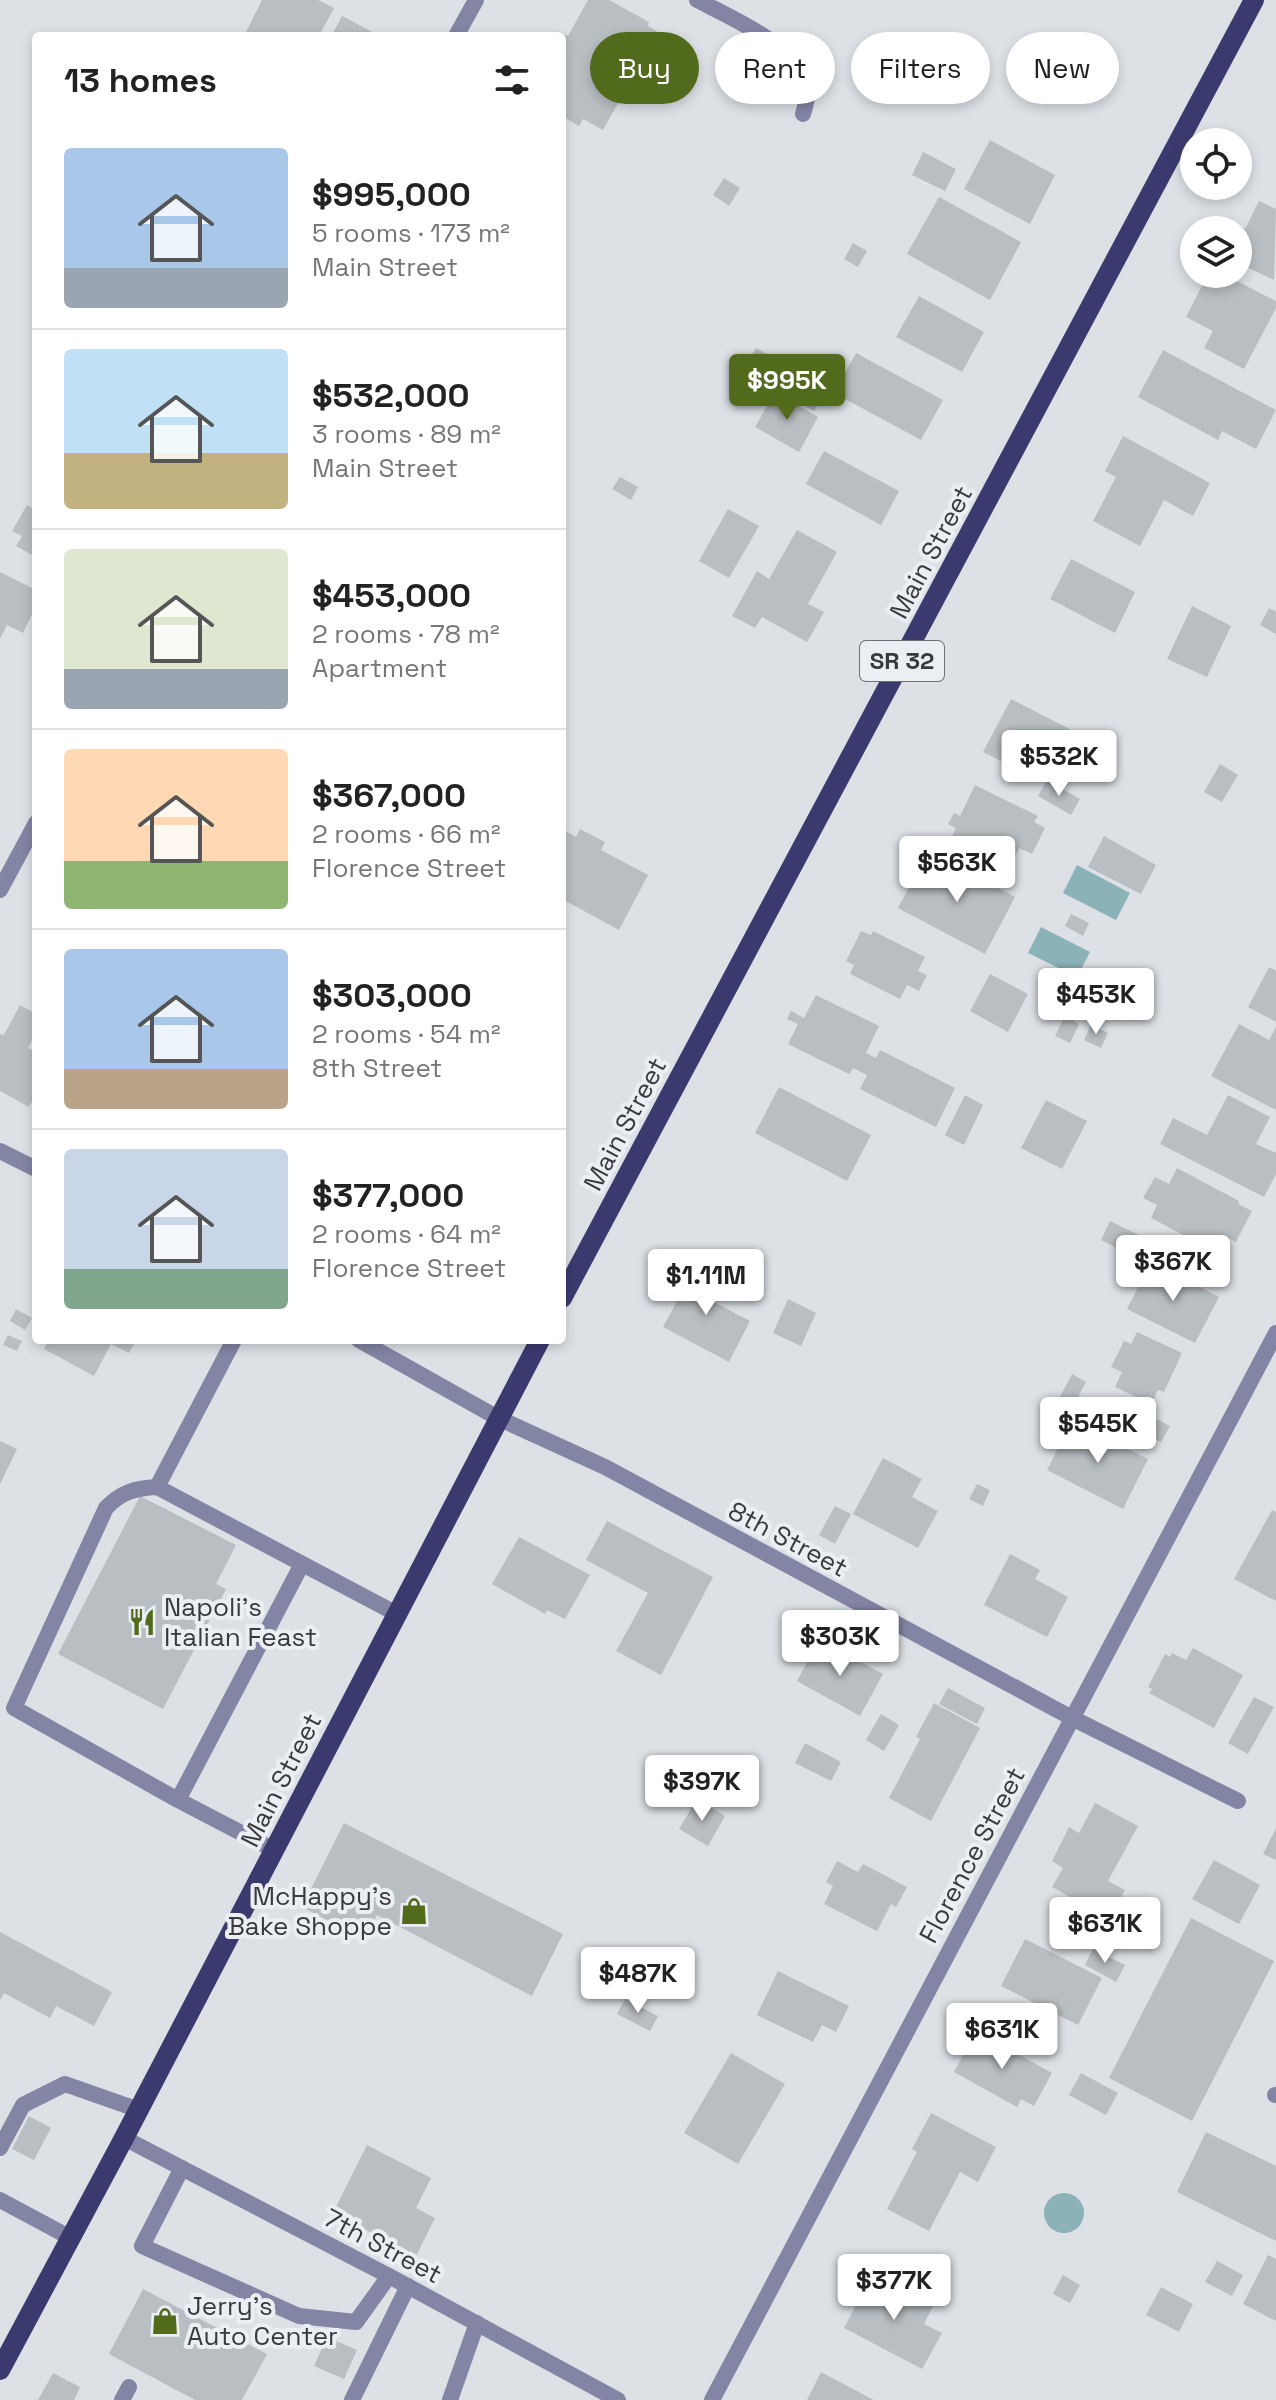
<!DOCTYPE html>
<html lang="en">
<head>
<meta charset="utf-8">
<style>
	:root { --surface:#fff; --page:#f2f2f2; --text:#222; --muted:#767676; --line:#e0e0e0; --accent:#516a1b }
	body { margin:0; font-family:"Space Grotesk",sans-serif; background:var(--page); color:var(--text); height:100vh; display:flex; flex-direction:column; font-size:30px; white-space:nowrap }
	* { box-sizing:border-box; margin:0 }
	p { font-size:26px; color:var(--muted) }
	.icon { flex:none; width:44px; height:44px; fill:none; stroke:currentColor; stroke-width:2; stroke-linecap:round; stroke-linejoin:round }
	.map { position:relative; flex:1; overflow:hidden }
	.side { position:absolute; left:32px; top:32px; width:534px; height:1312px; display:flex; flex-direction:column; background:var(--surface); border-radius:8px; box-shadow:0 4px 12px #0003 }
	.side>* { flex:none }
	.banner { position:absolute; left:590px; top:32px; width:566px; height:72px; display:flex; gap:16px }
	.buttons { position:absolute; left:1180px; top:128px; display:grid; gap:16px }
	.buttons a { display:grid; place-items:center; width:72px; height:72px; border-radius:50%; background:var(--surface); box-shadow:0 4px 12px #0003; font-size:40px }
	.price { position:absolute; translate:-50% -68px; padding:0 18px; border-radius:8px; background:#fff; color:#222; font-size:26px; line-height:52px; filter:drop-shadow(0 2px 4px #0008) }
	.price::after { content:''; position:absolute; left:50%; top:48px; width:24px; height:18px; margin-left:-12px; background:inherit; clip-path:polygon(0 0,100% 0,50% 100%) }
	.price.on { background:var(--accent); color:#fff }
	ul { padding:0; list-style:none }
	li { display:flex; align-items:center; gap:24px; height:200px; padding:0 32px }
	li+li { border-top:2px solid var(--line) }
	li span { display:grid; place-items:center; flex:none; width:224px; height:160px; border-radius:8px; color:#555 }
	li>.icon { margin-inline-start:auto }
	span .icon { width:96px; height:96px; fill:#fffc; stroke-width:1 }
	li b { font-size:34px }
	h2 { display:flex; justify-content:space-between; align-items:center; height:96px; padding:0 32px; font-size:34px }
	.tag { padding:0 28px; border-radius:36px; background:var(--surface); box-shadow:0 4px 12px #0003; font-size:28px; line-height:72px }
	.tag.on { background:var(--accent); color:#fff }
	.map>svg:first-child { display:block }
</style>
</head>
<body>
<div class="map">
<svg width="1276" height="2400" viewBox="0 0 1276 2400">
	<rect width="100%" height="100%" fill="#dde1e6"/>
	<!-- water -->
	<path fill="#8bb3b7" d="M1077,865l53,28 -14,27 -53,-27z
		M1041,927l49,25 -13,25 -49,-24z
		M1044 2213a20 20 0 1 1 40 0a20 20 0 1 1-40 0Z"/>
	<!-- building -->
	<path fill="#b9bec2" d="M262,0h56l16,8 -15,28h-75z
		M588,0h21l40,22 -1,4 15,9 -23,39 -4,-3 -33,59 -20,-11 -4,7 -17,-10v-80h-7l3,-5 10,5z
		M342,16l38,20h-42l-5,-3z
		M990,140l65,35 -25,49 -66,-35z
		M923,152l33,17 -11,22 -33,-16z
		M724,178l16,10 -11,18 -16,-11z
		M939,197l82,45 -31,58 -83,-46z
		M1259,201l17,8 -2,71 -36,-17v-33h-3l2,-5 8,4z
		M853,243l14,8 -9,16 -14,-8z
		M1208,274h15l53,27v7l-32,61 -40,-21 9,-17 -27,-14z
		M919,296l65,36 -22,40 -66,-35z
		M756,348l71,40 -13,23 -71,-41z
		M1163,350l113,60 -20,39 -34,-18 -4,9 -80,-43z
		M856,353l87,47 -22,40 -87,-47z
		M775,392l43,25 -19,35 -44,-25z
		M1123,436l87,47 -17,33 -29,-16 -24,46 -47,-25 23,-44 -11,-6z
		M824,451l75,40 -18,34 -75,-41z
		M620,477l18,10 -7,13 -19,-11z
		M27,505l9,5v47l-20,-11 6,-10 -10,-5z
		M728,509l31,17 -30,52 -30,-17z
		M797,530l40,22 -29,52 16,8 -17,30 -45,-25 -7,11 -23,-12 25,-45 12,8z
		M1071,559l64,33 -20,41 -65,-34z
		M0,572l36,18v16l-13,27 -16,-8 -7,14z
		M1192,606l39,20 -24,51 -40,-18z
		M1269,608l7,4v22l-16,-9z
		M1011,699l76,39 -9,15 -11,-5 -17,32 -16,-9 -3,5 -48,-24z
		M1220,764l18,11 -16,27 -18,-10z
		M1047,780l33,19 -9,16 -33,-19z
		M975,785l63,31 -4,6 11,6 -13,26 -13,-6 -6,12 -37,-17 -4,7 -22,-10 6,-12 -8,-4 6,-11 6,3z
		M562,829l14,8 4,-8 25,13 -4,8 47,25 -29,55 -57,-31z
		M1104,836l52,29 -15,29 -53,-27z
		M925,857l28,15 3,-6 59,31 -30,57 -87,-46z
		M1071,914l18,9 -6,13 -18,-10z
		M861,931l10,4 2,-4 52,26 -7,14 9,4 -8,16 -12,-6 -7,14 -50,-25 4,-9 -8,-4z
		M1269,967l7,4v51l-28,-15z
		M990,974l38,20 -20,38 -38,-21z
		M1126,987l20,11 -11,23 -20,-10z
		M816,995l63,31 -13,27 10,5 4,-8 75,38 -19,39 -76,-38 7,-14 -14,-7 -4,6 -61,-30 10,-20 -11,-5 4,-8 13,7z
		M1105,998l9,5 -9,14 -9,-5z
		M20,1005l16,9v18l-8,16 8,4v42l-7,13 -29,-16v-57l4,1z
		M1065,1016l14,8 -9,19 -15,-7z
		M1239,1024l30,16 7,-13v83l-65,-34z
		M1091,1025l17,8 -7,15 -17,-8z
		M779,1087l92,48 -24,46 -92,-48z
		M965,1095l18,10 -19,40 -19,-10z
		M1228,1095l42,22 -14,27 20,9v21l-12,23 -104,-53 13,-26 34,17z
		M1046,1100l41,21 -25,48 -41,-21z
		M1177,1168l62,33 -1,3 14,7 -16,31 -14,-7 -8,16 -63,-33 6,-13 -14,-7 12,-21 14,7z
		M1110,1221l31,15 -9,19 -31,-15z
		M1151,1262l68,35 -24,46 -68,-34z
		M696,1266l29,16 -11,20 36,19 -21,41 -66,-35z
		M788,1299l28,14 -15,33 -28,-13z
		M16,1309l16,9 -7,12 -15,-9z
		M1137,1332l45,21 -18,39 -6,-2 -7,14 -36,-17 7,-15 -11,-5 13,-26 7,3z
		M8,1335l14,6 -5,10 -14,-6z
		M49,1340h87l-7,13 -18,-9 -17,32 -50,-27z
		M1072,1374l14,8 -17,32 -14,-8z
		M1120,1399l50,27 -9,16 -50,-27z
		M1072,1421l76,38 -25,50 -76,-39z
		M0,1441l17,8 -17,35z
		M883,1458l39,21 -10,18 26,14 -20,37 -65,-34z
		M977,1484l13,6 -7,16 -14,-7z
		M140,1496l96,49 -20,39 10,5 -63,120 -105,-55z
		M835,1506l16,8 -16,30 -16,-9z
		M1272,1510l4,2v89l-42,-22z
		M607,1521l106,56 -52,98 -45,-24 32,-58 -62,-33z
		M519,1537l71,38 -25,44 -18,-9 -2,4 -53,-30z
		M1010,1554l30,16 -5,9 33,18 -21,40 -63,-32z
		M807,1623l15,8 -17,29 -14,-8z
		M819,1640l64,34 -23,42 -63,-35z
		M1193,1648l50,27 -29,53 -65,-35 3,-4 -4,-2 17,-33 5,3 2,-4 14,7z
		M948,1688l37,20 -8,16 -38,-20z
		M1254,1697l20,10 -26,47 -20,-11z
		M934,1703l46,25 -49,93 -42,-23 31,-59 -4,-2z
		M881,1714l18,11 -15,26 -18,-11z
		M805,1743l36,19 -10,19 -36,-18z
		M697,1799l28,17 -17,30 -29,-17z
		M1095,1803l43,23 -30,55 17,9 -15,28 -58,-31 11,-19 -11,-7 17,-34 10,6z
		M344,1823l219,111 -31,62 -155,-81 -13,25 -62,-33z
		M1276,1828v32l-13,-6z
		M1214,1860l46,25 -21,39 -47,-25z
		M837,1861l21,11 5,-8 44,23 -11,20 -5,-3 -14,27 -53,-27 9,-18 -7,-4z
		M1191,1918l83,43 -82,160 -83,-43z
		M1148,1931l11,6 -8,13 -10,-6z
		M0,1932l112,60 -18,34 -38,-20 -6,12 -46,-25 -4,7z
		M1025,1939l77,39 -24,47 -77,-39z
		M1093,1949l32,16 -9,17 -31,-17z
		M778,1971l71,35 -13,26 -14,-7 -9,17 -56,-27z
		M625,1999l33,17 -8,15 -33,-17z
		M976,2031l76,42 -18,33 -13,-7 -4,8 -63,-35z
		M731,2053l54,31 -47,80 -54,-31z
		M1081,2073l37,20 -12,22 -37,-20z
		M931,2113l65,34 -18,35 -18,-10 -31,59 -42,-22 30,-57 -5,-3z
		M29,2116l22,12 -17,32 -22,-11z
		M1206,2132l70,34v75l-99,-49z
		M367,2145l64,33 -15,30 19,10 -19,38 -83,-43z
		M1268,2255l8,4v62l-33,-17z
		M1217,2261l26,14 -11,21 -27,-14z
		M872,2274l61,32 -9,18 18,9 -20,36 -78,-41z
		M1063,2275l17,10 -10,18 -17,-9z
		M1161,2287l32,17 -14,28 -33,-17z
		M143,2289l124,65 -25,46h-47l-86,-46z
		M327,2337l30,13 -13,29 -30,-13z
		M821,2372l53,28h-67z
		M53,2373l27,14 -6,13h-36z"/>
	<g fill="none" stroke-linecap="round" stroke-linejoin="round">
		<!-- service -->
		<path stroke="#8385a4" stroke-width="16" d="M234,1340l-77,147 240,127
			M157,1487c-21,1 -36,5 -51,21l-92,200 164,92 96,50
			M178,1800l124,-236
			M1275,2095h1
			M0,2148l23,-43 42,-21 74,26
			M182,2168l-40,78 157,70 57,6 33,-46
			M0,2200l71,38
			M122,2400l7,-13
			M352,2400l56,-114
			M450,2400l27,-77"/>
		<!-- minor -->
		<path stroke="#8385a4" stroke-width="16" d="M697,0c31,16 94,44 108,77 6,13 1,25 -2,37
			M456,36l20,-36
			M0,890l36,-67
			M0,1151l36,18
			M359,1340l139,78 107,49 467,251 166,83
			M124,2138l265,138 229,124
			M712,2400l564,-1067"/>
		<!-- primary -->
		<path stroke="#3b3a6e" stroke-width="20" d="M562,1298l692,-1298
			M0,2370l124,-232 416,-798"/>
	</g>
	<!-- icons -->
	<defs>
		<g id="restaurant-bare" transform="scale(2.16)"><path d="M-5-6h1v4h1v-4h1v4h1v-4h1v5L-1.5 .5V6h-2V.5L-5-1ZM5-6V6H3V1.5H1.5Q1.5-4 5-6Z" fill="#516a1b" stroke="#ebeef3" stroke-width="2.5" paint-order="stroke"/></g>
		<g id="shop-bare" transform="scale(2.16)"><path d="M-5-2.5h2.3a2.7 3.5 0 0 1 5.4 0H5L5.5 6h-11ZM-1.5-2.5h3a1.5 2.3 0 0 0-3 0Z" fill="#516a1b" stroke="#ebeef3" stroke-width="2.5" paint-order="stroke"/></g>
	</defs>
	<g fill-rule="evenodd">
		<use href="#restaurant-bare" x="142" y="1622"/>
		<use href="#shop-bare" x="414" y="1911"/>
		<use href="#shop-bare" x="165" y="2321"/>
	</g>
	<g text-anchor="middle" stroke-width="8" stroke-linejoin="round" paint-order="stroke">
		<!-- shield labels -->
		<rect fill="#ebeef3" stroke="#6e7073" stroke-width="2" x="860" y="641" width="84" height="40" rx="6"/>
		<g font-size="24" font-weight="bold" fill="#393a3c">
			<text x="902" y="669">SR 32</text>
		</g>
		<!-- street labels -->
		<g font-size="26" fill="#393a3c" stroke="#ebeef3">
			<text transform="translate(931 552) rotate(-62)" y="9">Main Street</text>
			<text transform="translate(625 1124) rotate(-62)" y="9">Main Street</text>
			<text transform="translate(788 1539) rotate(28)" y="9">8th Street</text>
			<text transform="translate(281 1780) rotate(-63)" y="9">Main Street</text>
			<text transform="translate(972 1855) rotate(-62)" y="9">Florence Street</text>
			<text transform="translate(383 2246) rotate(28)" y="9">7th Street</text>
		</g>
		<!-- poi labels -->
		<g font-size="26" fill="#393a3c" stroke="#ebeef3" text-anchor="start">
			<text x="164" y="1616">Napoli’s<tspan x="164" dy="30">Italian Feast</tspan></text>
			<text x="392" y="1905" text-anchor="end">McHappy’s<tspan x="392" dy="30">Bake Shoppe</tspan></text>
			<text x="187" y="2315">Jerry’s<tspan x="187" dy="30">Auto Center</tspan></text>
		</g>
	</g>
</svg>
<div class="buttons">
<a><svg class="icon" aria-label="locate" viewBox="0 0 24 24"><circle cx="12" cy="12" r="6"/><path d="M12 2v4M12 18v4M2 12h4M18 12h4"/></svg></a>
<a><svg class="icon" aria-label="layers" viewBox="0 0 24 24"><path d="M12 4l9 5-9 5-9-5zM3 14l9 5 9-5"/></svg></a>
</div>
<b class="price on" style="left:787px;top:422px">$995K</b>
<b class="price" style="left:1059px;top:798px">$532K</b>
<b class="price" style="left:957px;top:904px">$563K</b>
<b class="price" style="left:1096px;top:1036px">$453K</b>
<b class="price" style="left:1173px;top:1303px">$367K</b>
<b class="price" style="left:706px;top:1317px">$1.11M</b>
<b class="price" style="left:1098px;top:1465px">$545K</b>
<b class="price" style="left:840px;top:1678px">$303K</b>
<b class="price" style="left:702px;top:1823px">$397K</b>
<b class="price" style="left:1105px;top:1965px">$631K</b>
<b class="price" style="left:638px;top:2015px">$487K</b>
<b class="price" style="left:1002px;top:2071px">$631K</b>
<b class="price" style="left:894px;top:2322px">$377K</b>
<div class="banner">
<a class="tag on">Buy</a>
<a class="tag">Rent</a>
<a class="tag">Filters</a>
<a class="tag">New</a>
</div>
<section class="side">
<h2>13 homes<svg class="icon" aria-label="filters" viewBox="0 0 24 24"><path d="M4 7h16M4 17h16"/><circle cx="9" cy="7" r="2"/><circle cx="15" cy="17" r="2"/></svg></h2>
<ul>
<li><span style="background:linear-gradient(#a9c7e8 75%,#9aa5b1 0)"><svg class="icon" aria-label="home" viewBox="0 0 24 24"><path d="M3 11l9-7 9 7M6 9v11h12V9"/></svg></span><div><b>$995,000</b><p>5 rooms · 173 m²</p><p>Main Street</p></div></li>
<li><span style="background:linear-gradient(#bfe0f5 65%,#c2b280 0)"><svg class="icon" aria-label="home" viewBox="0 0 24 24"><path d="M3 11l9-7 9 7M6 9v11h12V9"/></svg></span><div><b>$532,000</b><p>3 rooms · 89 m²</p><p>Main Street</p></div></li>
<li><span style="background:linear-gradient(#dfe7d0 75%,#9aa5b1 0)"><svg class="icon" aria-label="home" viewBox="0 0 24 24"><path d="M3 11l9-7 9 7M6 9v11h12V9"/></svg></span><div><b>$453,000</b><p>2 rooms · 78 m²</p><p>Apartment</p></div></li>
<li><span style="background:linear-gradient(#ffd9b3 70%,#8fb573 0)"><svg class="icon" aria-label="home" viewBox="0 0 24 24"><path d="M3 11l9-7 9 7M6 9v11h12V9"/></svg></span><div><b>$367,000</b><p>2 rooms · 66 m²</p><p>Florence Street</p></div></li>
<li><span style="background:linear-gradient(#a9c7e8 75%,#b9a48a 0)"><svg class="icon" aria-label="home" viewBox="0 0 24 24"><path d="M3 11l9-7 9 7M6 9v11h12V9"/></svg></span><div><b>$303,000</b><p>2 rooms · 54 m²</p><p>8th Street</p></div></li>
<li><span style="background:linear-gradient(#c9d6e8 75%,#7fa58c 0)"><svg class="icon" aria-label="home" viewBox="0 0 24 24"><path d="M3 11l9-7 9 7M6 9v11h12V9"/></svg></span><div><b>$377,000</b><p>2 rooms · 64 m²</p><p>Florence Street</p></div></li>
</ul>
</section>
</div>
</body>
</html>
